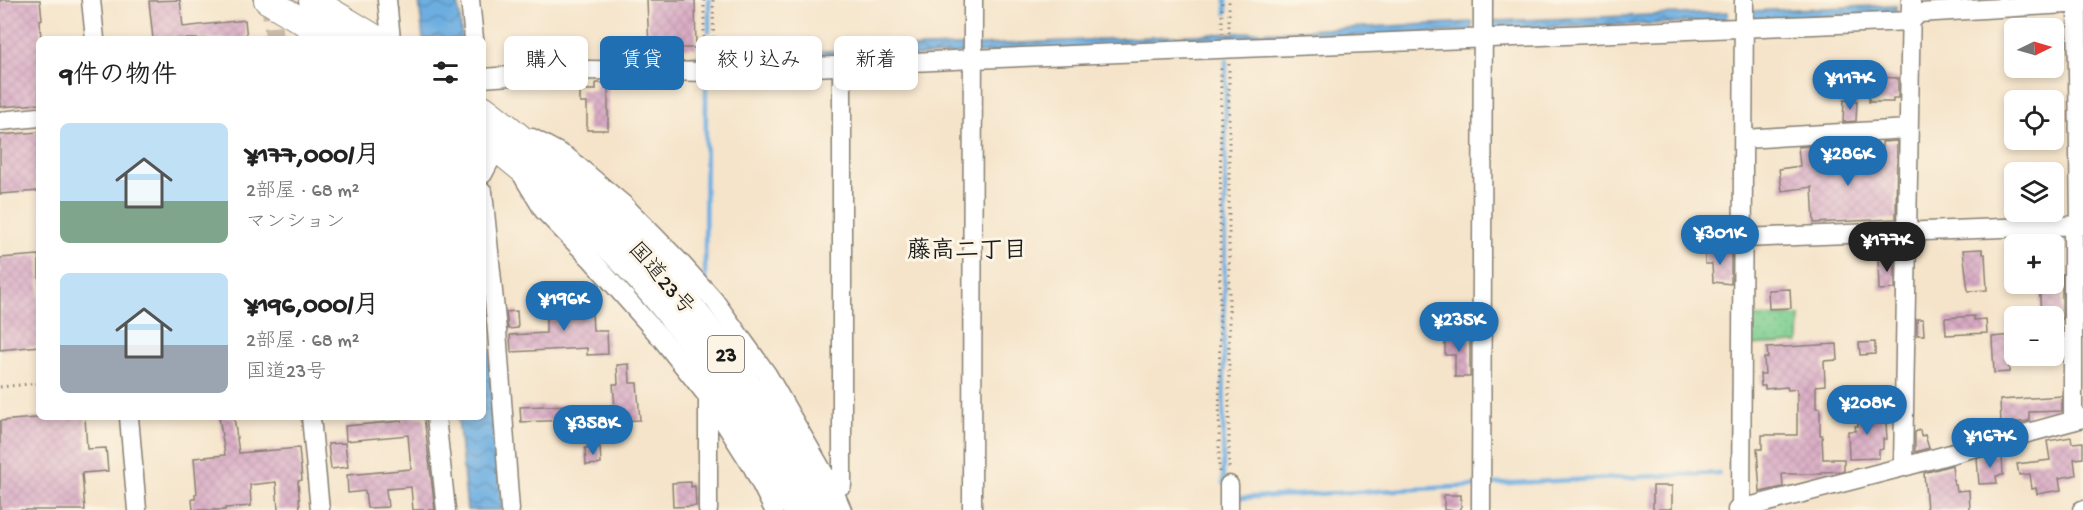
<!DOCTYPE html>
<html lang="ja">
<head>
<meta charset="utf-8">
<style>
	:root { --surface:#fff; --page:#f6f6f6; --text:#222; --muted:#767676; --accent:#1f6fb2 }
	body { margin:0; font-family:"Gochi Hand","Klee One",sans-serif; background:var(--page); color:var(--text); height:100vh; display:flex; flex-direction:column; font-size:22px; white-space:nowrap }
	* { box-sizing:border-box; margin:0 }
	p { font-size:20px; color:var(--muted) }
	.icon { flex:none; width:33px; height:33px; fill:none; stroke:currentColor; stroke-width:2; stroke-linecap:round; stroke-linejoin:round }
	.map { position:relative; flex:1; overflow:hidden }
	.sheet { position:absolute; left:36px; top:36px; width:450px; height:384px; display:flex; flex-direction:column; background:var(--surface); border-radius:9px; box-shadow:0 3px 9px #0003 }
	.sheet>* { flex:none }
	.guide { position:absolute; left:504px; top:36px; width:570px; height:54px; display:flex; gap:12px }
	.needle { width:39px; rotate:85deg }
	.tools { position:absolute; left:2004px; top:18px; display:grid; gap:12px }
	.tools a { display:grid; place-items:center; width:60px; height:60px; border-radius:9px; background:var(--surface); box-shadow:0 3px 9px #0003; font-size:30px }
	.price { position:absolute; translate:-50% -51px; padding:0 14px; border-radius:21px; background:var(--accent); color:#fff; font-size:20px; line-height:39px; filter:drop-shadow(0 2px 3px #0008) }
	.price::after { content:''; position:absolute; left:50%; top:36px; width:18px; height:14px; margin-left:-9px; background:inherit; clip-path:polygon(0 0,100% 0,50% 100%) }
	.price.on { background:#222; color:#fff }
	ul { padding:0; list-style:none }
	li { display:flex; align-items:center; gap:18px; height:150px; padding:0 24px }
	li span { display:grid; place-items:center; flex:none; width:168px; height:120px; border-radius:9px; color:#555 }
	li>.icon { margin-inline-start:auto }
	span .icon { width:72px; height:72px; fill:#fffc; stroke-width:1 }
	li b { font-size:26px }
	h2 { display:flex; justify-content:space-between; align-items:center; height:72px; padding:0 24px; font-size:26px }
	.pill { padding:0 21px; border-radius:9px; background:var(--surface); box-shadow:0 3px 9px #0003; font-size:21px; line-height:54px }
	.pill.on { background:var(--accent); color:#fff }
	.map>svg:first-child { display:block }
</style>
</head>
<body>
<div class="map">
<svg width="2083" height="510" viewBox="0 0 2083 510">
	<defs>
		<pattern id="grass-dots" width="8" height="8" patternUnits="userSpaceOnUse" patternTransform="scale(1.5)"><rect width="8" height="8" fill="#7bce90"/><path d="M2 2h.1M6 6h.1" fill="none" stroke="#6ab07c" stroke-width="1.8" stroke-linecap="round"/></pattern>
		<pattern id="water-waves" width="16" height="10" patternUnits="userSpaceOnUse" patternTransform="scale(1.5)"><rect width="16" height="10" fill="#6daee1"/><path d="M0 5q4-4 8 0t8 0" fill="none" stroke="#598db6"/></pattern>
		<pattern id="building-cross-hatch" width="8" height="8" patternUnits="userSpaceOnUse" patternTransform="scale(1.5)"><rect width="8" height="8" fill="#d8aac4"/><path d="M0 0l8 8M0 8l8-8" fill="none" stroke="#b992a8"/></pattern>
	</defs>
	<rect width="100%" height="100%" fill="#fcf5e5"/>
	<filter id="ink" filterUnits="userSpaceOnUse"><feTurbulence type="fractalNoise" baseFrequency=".0167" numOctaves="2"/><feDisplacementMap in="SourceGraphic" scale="12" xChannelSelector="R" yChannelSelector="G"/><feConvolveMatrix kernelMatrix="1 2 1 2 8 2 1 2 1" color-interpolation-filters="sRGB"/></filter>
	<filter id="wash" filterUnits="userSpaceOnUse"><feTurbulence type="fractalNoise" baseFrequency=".008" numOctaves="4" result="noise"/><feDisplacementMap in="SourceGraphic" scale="24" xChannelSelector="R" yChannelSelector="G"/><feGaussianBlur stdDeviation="1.35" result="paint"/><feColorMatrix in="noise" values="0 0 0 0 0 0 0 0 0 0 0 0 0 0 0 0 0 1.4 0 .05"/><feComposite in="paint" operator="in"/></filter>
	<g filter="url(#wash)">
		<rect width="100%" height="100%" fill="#f5e4ca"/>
		<!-- grass -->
		<path fill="url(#grass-dots)" stroke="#4c7556" stroke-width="1.5" d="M1800,316l-1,27 -54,2 1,-28z"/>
		<!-- water -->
		<path fill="url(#water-waves)" stroke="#44657e" stroke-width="1.5" d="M419,0h39l4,39h-39z
			M1896,5v7l-146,8v-9z
			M1728,12v9l-234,9 -1,-9z
			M1473,22l-2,9 -778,35 -1,-10 288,-11z
			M483,269l1,5 18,236h-35l-9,-93h25z"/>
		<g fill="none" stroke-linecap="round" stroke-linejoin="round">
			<!-- stream -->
			<path stroke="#6daee1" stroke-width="4.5" d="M709,0v31
				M1226,13v-13
				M705,280l1,-199
				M1731,472l2,-84
				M1223,483l3,-423
				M1489,484l230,-11
				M1236,498l239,-12"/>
		</g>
		<g id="blocks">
			<!-- building -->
			<path fill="url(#building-cross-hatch)" d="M0,0h40l2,19 -2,1 1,19h-2v65l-39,3z
				M180,0l3,27 62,-7 2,19h-94l-4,-38z
				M647,0h48l1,48h-47z
				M1873,77l25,1v20h-5v4h-24v-16h4z
				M596,83h12v47h-21v-27h-7v-13h16z
				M1844,100l13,1 -1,20 -13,1z
				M39,132v59l-39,3v-59z
				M1897,141l-1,78 -82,4 -2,-36 -30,4 -3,-22 21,-3 -2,-19 12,-1 2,22 47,-3 1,-10h22v-13z
				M1982,249l1,5h2l2,36 -19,1 -5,-41z
				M1731,251v33l-18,-2 -1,-18h-7v-12z
				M39,255v91l-39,4v-92z
				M1895,256v33l-16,1 -1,-33z
				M2054,274h8v45h-8v-3h-4v-2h-9l-2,-30h15z
				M1790,289l1,19 -22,1 -1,-19z
				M571,299l1,14 20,-2 1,20h14l1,23 -21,1v-7l-76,4 -1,-17 36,-2v-32z
				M517,311l1,17 -10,1 -2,-17z
				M1974,316v4l12,-1 1,14 -41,2 -1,-17z
				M1917,319h6l1,16h-7z
				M1445,334h25v43h-15v-22h-10z
				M2014,335v21l-5,1v15l-15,1 -2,-36z
				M1875,342v12l-15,1 -1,-12z
				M1837,344l1,16 -14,1 1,24 -9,1v22h4v27h2l1,24h21v12l-22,1v2h-40l1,13 -23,5 -3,-43h5v-14h35v-46l-9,1 -1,-3 -22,2v-3h-4l-1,-12h5l-1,-16h4l-1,-10z
				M629,364l1,19h7l3,37 -24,1 -3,-37h5l-1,-19z
				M2062,396v15l-33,1v9l-28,3 -1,-24z
				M570,405l1,15 -50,2 -1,-15z
				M1881,409l1,14h4l1,16h-4v10l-4,1v8l-30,1 -1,-28h8l-1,-5h3l-1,-15z
				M48,417h37l2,32 19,-1 2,23 -26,2 3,37h-85v-89z
				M219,417h15l5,36 60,-5 3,32 -4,1 2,29h-22l-2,-28 -26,3 1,21 -26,2v2h-32l-1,-11h3v-5h2l-3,-36 31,-3z
				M402,417h22l11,93h-22l-2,-23 -25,2 2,18 -21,1 -2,-17 -17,2 -1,-18 64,-6 -3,-34 -62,6 -1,-15 57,-5z
				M1920,430l1,6 4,-1 4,13 -14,4v-20z
				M2071,437l1,6 11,-1v16l-9,1 2,16 -17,3 2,12 -24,4 -1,-6 -4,1 -2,-15 -11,1 -2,-11 33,-4 -3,-19z
				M345,443l3,24 -17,2 -3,-25z
				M600,447l1,17 -15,1 -1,-17z
				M2002,454l1,21 -7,1 1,7 -18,1 -2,-26z
				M1952,465l2,20h2l1,6 12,-1 1,20h-43l-3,-37z
				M691,482v5l4,-1 1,20 -23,1 -1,-24z
				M1653,486h19v23h-19z
				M1444,495h17v15h-17z"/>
		</g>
	</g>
	<g filter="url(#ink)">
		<use href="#blocks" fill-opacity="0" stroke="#888073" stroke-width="1.5"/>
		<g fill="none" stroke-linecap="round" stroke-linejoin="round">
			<!-- minor-tunnel -->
			<path stroke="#cabca7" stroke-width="18" stroke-dasharray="18 9" stroke-linecap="butt" d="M270,0l4,39"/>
			<!-- minor casing -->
			<g stroke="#888073" stroke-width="21">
				<path id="minor" d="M91,0l4,39
					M387,0l4,39
					M470,0l4,39
					M2077,0l3,225
					M483,78l106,-8 125,2 259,-13 938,-38 8,-8 164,-10
					M0,121l39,-4
					M532,138l35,19 57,48 54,55 36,40 53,74 66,115 9,21
					M1744,139l164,-10
					M483,174l13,-25
					M524,178l20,33 48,49 69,78 47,59 45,71 21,42
					M483,192l14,139 13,179
					M2073,225v196
					M1743,238l340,-13
					M129,417l8,93
					M311,417l9,93
					M436,417l10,93
					M1903,467l8,-467
					M1229,485v25
					M833,489l9,-4v-420
					M1741,509l3,-509
					M708,510v-112
					M972,510l1,-510
					M1481,510l2,-510
					M1737,510l166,-43 180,-49
					M2082,510h1"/>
			</g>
			<!-- highway casing -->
			<g stroke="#888073" stroke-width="28">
				<path id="highway" d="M267,0l65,39
					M312,0l65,39
					M483,108c27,20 52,42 77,64 16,14 32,27 47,42 88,86 159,189 216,296
					M483,138c37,29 74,60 109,92 81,76 154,180 204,280"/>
			</g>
			<!-- path -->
			<path stroke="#888073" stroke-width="3" stroke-dasharray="1.5 4.5" stroke-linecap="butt" d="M704,0v47l9,-1
				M713,0l1,58
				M1229,33v-33
				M1222,34v-34
				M1229,64v407
				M0,387l39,-4
				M1219,472l2,-407"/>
			<!-- minor -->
			<use href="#minor" stroke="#fff" stroke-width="18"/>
			<!-- highway -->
			<use href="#highway" stroke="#fff" stroke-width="26"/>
		</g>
	</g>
	<g text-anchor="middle" stroke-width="6" stroke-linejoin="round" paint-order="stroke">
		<!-- shield labels -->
		<rect fill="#fcf5e5" stroke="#5f5d58" stroke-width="1.5" x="708" y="336" width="36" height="36" rx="4.5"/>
		<g font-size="21" font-weight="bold" fill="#1c1c1c">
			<text x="726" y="361">23</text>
		</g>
		<!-- street labels -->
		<g font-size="22" fill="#1c1c1c" stroke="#fcf5e5">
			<text transform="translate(663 277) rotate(49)" y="8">国道23号</text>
		</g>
		<!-- neighbourhood labels -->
		<g font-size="24" font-weight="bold" fill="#1c1c1c" stroke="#fcf5e5">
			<text x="967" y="257">藤高二丁目</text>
		</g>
	</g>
</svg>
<div class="tools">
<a><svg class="needle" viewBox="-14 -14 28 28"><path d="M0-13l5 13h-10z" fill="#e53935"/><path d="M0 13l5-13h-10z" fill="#767676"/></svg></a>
<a><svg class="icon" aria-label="locate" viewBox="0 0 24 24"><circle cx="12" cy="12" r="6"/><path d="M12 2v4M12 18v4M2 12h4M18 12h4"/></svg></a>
<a><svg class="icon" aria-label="layers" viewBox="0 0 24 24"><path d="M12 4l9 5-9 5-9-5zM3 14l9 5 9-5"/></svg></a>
<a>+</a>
<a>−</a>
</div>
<b class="price" style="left:1850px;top:111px">¥117K</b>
<b class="price" style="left:1848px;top:187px">¥286K</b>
<b class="price" style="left:1720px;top:266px">¥301K</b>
<b class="price on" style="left:1887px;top:273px">¥177K</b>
<b class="price" style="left:564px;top:332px">¥196K</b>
<b class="price" style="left:1459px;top:353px">¥235K</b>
<b class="price" style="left:1867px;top:436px">¥208K</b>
<b class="price" style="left:593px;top:456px">¥358K</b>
<b class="price" style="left:1990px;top:469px">¥167K</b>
<div class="guide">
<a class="pill">購入</a>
<a class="pill on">賃貸</a>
<a class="pill">絞り込み</a>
<a class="pill">新着</a>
</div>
<section class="sheet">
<h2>9件の物件<svg class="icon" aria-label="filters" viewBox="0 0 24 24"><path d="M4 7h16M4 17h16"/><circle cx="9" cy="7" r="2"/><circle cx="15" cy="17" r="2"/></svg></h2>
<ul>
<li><span style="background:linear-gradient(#bfe0f5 65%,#7fa58c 0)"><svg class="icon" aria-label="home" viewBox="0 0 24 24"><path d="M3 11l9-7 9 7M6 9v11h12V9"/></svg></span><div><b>¥177,000/月</b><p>2部屋 · 68 m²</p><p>マンション</p></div></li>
<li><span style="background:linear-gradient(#bfe0f5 60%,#9aa5b1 0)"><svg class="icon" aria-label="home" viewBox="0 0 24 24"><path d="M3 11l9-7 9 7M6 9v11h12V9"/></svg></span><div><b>¥196,000/月</b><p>2部屋 · 68 m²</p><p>国道23号</p></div></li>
</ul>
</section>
</div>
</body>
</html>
